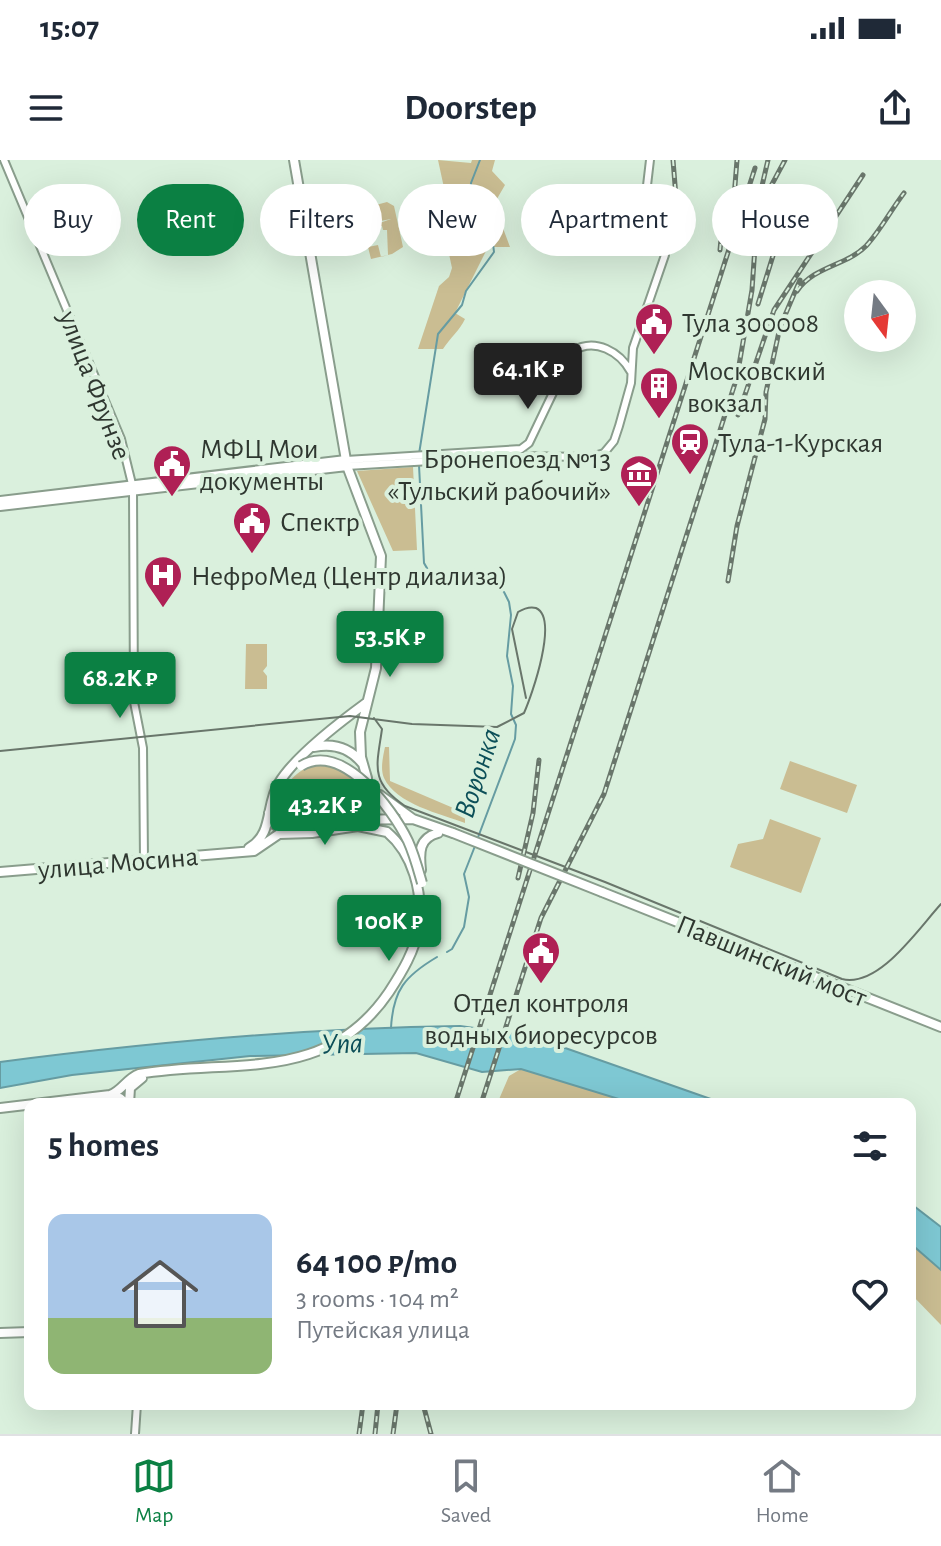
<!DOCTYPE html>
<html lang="en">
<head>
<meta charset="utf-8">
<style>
	:root { --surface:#fff; --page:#f2f2f3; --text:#1f2937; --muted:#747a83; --line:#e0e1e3; --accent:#0b8043 }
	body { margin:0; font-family:"Alegreya Sans",sans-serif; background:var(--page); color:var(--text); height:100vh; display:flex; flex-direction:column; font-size:30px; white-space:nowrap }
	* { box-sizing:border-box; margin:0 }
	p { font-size:26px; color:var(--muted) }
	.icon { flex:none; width:44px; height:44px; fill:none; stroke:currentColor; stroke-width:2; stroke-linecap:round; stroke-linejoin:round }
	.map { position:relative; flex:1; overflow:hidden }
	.panel { position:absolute; left:24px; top:938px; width:892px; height:312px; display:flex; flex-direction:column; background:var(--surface); border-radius:16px; box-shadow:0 8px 32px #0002 }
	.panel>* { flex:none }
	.banner { position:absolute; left:24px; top:24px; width:894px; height:72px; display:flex; gap:16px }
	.needle { width:52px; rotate:165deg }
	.tools { position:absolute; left:844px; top:120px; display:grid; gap:16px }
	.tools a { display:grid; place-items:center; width:72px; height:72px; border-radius:50%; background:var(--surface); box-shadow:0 8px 32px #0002; font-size:40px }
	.price { position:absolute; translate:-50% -68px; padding:0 18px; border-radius:8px; background:var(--accent); color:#fff; font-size:26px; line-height:52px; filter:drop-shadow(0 2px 4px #0008) }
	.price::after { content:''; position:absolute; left:50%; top:48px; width:24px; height:18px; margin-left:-12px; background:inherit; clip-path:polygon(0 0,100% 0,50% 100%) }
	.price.active { background:#222; color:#fff }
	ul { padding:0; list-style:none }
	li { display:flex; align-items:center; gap:24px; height:200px; padding:0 24px }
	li+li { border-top:2px solid var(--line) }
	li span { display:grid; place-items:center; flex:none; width:224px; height:160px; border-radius:16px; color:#555 }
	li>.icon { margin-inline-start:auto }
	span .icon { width:96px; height:96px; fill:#fffc; stroke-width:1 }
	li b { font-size:34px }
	h2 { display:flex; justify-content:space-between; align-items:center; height:96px; padding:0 24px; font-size:34px }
	.chip { padding:0 28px; border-radius:36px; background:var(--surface); box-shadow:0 8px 32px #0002; font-size:28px; line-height:72px }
	.chip.active { background:var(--accent); color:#fff }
	.status { display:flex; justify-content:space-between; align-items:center; height:56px; padding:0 40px; background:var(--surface); direction:ltr }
	.status svg { height:22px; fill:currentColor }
	header { display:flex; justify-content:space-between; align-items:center; height:104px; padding:0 24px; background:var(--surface); font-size:36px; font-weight:700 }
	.tab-bar { display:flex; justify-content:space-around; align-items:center; height:112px; border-top:2px solid var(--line); background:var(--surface); font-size:22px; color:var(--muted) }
	.tab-bar a { display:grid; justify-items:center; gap:4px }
	.tab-bar .active { color:var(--accent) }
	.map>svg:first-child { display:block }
</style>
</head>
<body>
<div class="status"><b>15:07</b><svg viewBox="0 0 49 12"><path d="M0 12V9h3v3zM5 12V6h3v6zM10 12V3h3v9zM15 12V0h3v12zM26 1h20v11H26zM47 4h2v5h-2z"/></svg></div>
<header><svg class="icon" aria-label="menu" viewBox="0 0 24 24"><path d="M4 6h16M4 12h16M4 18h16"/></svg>Doorstep<svg class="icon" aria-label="share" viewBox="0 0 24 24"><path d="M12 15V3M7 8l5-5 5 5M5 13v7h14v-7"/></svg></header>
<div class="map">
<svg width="941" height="1274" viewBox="0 0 941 1274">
	<rect width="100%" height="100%" fill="#daf0dd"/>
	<!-- green -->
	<path fill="#cabd92" d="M438,0l33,3 1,-3h23l-3,11 13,14 -11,19 16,43h-22l-33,66 10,6c-5,11 -15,19 -22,30h-25l21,-63 10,-9 3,-9 -3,-14 5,-20z
		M387,42l7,4 9,41 -11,7 -21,5 -3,-12 10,-2 3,12 7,-2 -1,-25h-4l-1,-4 -8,2v-3l17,-6 -26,5 -4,-15z
		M413,307l4,83 -24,1 -36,-80z
		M246,484h21v22l-4,5 4,5v13h-22z
		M385,587h4l1,34 75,32v10c-24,-9 -69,-19 -81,-45 -4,-9 -1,-21 1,-31z
		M790,601l67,24 -10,28 -67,-24z
		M318,602l29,9 18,19c-3,5 -5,14 -9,18 -15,14 -48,12 -65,7 -15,-28 2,-42 27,-53z
		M770,659l51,19 -20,55 -71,-26 8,-23 25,-5z
		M521,909l114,35h-138l12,-28z
		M910,1083l31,27v55l-31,-32z"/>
	<!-- water -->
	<path fill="#7ec8d3" stroke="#669ca2" stroke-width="2" d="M460,866l71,10 194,68h-90l-114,-35 -39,3 -66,-19 -166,3 -178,19 -72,13v-26c153,-20 306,-34 460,-36z
		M910,1043l31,24v43l-31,-27z"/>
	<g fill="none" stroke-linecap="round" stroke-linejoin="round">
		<!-- stream -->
		<path stroke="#669ca2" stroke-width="2" d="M419,294l19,-120 24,-29 4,-14 28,-39 -2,-17 -20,-36 -1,-16 9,-23
			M419,305l5,98c11,25 40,18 64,18l16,11 5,10 2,13 -4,41 6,30 -2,28 5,11 -1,14 -38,101
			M447,792l5,-3 12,-22 5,-30 -5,-23 11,-28
			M391,868c2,-38 14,-52 46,-71"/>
		<!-- minor casing -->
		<g stroke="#899d8c" stroke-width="10">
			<path id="minor" d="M4,0l117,279 11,45
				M346,300l175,-11 8,-6 44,-92c22,-14 47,1 58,21
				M347,306l165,-10 79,1 13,-4 10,-12 5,-15 12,-43 2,-35 32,-93 -3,-15 -18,-29 6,-51
				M133,331l1,211 9,46 1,113
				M135,1274l2,-30"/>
		</g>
		<!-- major casing -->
		<g stroke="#899d8c" stroke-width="12">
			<path id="major" d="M294,0l53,306 34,90 -5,112 -16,64 1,25 6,21 -1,17 -9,16 -43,17
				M0,341l346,-41
				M0,346l347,-40
				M314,587c19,-4 35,0 48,16
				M284,624l-2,20c9,22 27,18 47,15
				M380,635l33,24 40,14
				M269,653l5,11 12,8
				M346,660l67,-1
				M249,688c25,-14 16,-43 30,-65 16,-27 61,-61 87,-80
				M421,710c-2,-18 -2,-32 17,-37
				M0,712l254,-21 25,-17 33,-1 46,-7 29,6c26,22 36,60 32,94 -4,25 -17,46 -30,66 -63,93 -155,66 -250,82 -13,5 -17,17 -29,21
				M602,732l339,135
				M129,944l1,-16 12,-10
				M0,948l110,-13 10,3 7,6
				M0,1173l30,-1"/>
		</g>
		<!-- minor -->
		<use href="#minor" stroke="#fff" stroke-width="6"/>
		<!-- major -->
		<use href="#major" stroke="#fff" stroke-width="8"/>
		<!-- tram -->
		<path stroke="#69766b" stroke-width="2" d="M374,558l8,11c-5,36 -13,53 23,77l200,76 237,97c37,9 76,-50 99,-75
			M0,591l350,-35 62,8 85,3 27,-14c8,-18 35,-95 12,-105 -7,-2 -13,1 -18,4l-6,17 14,69"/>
		<!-- rail casing -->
		<g stroke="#69766b" stroke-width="5">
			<path id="rail" d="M673,0l5,62
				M764,39l21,-39
				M733,50l4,-50
				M720,90l5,-52
				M797,131c17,-25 49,-25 69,-45 14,-15 25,-36 38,-53
				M758,144l27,-87
				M738,255l36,-105 89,-135
				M728,421l9,-55 28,-107 1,-27 14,-65 20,-47
				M518,718l15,-65 6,-53
				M455,944l300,-936
				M481,944l60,-186 63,-124 133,-417 15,-87 6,-87 10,-43
				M423,1244l8,30
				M359,1274l4,-30
				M375,1274l3,-30
				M393,1274l4,-30"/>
		</g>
		<!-- rail -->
		<use href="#rail" stroke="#daf0dd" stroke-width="2" stroke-dasharray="6" stroke-linecap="butt"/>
		<!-- major-bridge casing -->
		<g stroke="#899d8c" stroke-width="12" stroke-linecap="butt">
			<path id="major-bridge" d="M301,606c41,-25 91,42 107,75 6,13 10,28 14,42
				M453,673l149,59"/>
		</g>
		<!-- major-bridge -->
		<use href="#major-bridge" stroke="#fff" stroke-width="8"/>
	</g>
	<!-- icons -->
	<defs>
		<g id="civic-pin" transform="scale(2)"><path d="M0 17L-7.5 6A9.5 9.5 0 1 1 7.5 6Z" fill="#af2055" stroke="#daf0dd"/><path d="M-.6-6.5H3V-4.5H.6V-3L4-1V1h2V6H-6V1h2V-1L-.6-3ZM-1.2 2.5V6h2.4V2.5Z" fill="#fff"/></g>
		<g id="building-pin" transform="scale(2)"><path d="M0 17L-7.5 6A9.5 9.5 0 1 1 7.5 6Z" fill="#af2055" stroke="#daf0dd"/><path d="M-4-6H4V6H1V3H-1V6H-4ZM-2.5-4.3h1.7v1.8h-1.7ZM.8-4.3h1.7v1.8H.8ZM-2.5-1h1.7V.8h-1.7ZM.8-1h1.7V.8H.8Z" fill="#fff"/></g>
		<g id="station-pin" transform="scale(2)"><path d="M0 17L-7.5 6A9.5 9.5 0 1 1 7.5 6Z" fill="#af2055" stroke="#daf0dd"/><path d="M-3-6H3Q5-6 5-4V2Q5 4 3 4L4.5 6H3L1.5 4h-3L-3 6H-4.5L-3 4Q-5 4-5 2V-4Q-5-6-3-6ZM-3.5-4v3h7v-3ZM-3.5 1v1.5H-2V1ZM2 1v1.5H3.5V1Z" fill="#fff"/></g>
		<g id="museum-pin" transform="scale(2)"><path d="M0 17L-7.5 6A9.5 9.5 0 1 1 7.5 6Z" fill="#af2055" stroke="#daf0dd"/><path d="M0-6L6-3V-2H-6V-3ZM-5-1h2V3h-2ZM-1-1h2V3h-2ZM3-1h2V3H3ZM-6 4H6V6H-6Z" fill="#fff"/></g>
		<g id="hospital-pin" transform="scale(2)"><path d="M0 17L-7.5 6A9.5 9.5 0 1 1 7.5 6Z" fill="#af2055" stroke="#daf0dd"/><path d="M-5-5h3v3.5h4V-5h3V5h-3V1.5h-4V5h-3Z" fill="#fff"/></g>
	</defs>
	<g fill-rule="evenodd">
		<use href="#civic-pin" x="654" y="162"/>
		<use href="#building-pin" x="659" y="226"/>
		<use href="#station-pin" x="690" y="282"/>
		<use href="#civic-pin" x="172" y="304"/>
		<use href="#museum-pin" x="639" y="314"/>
		<use href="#civic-pin" x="252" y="361"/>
		<use href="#hospital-pin" x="163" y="415"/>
		<use href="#civic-pin" x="541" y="791"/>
	</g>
	<g text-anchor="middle" stroke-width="8" stroke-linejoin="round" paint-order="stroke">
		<!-- poi labels -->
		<g font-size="28" fill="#2f3730" stroke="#daf0dd" text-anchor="start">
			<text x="682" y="172">Тула 300008</text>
			<text x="687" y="220">Московский<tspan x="687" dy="32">вокзал</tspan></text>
			<text x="718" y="292">Тула-1-Курская</text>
			<text x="200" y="298">МФЦ Мои<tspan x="200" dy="32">документы</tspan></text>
			<text x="611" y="308" text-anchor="end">Бронепоезд №13<tspan x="611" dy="32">«Тульский рабочий»</tspan></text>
			<text x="280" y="371">Спектр</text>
			<text x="191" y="425">НефроМед (Центр диализа)</text>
			<text x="541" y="852" text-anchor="middle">Отдел контроля<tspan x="541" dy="32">водных биоресурсов</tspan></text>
		</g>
		<!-- street labels -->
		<g font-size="28" fill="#2f3730" stroke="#daf0dd">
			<text transform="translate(96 225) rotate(69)" y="10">улица Фрунзе</text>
			<text transform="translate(118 702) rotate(-5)" y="10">улица Мосина</text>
			<text transform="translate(772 800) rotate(22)" y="10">Павшинский мост</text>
		</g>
		<!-- water labels -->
		<g font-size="30" font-style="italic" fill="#0c4f58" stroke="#daf0dd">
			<text transform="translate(477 613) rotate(-72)" y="10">Воронка</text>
			<text transform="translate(342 883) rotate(-2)" y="10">Упа</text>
		</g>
	</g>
</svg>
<div class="tools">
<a><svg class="needle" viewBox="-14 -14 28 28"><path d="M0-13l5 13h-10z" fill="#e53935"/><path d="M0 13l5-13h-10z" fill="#747a83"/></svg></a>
</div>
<b class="price active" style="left:528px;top:251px">64.1K ₽</b>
<b class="price" style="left:390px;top:519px">53.5K ₽</b>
<b class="price" style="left:120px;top:560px">68.2K ₽</b>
<b class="price" style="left:325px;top:687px">43.2K ₽</b>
<b class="price" style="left:389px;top:803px">100K ₽</b>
<div class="banner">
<a class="chip">Buy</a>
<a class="chip active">Rent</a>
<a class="chip">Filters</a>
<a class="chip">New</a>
<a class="chip">Apartment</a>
<a class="chip">House</a>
</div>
<section class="panel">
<h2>5 homes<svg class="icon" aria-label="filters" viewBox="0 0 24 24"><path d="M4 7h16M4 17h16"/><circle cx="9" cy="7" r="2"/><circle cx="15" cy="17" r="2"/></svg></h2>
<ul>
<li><span style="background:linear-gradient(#a9c7e8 65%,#8fb573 0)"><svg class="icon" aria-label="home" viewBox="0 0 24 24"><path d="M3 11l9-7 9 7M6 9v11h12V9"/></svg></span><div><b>64 100 ₽/mo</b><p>3 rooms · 104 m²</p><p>Путейская улица</p></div><svg class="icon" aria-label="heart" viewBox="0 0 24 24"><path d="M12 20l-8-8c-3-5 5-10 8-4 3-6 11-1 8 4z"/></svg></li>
</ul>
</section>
</div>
<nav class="tab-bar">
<a class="active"><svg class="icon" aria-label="map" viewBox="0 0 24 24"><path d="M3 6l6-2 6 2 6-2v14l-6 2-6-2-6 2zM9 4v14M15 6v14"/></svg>Map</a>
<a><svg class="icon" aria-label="saved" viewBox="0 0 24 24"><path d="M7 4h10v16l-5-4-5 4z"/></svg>Saved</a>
<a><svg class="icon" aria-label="home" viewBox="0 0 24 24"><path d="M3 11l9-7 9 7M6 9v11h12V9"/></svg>Home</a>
</nav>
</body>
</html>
